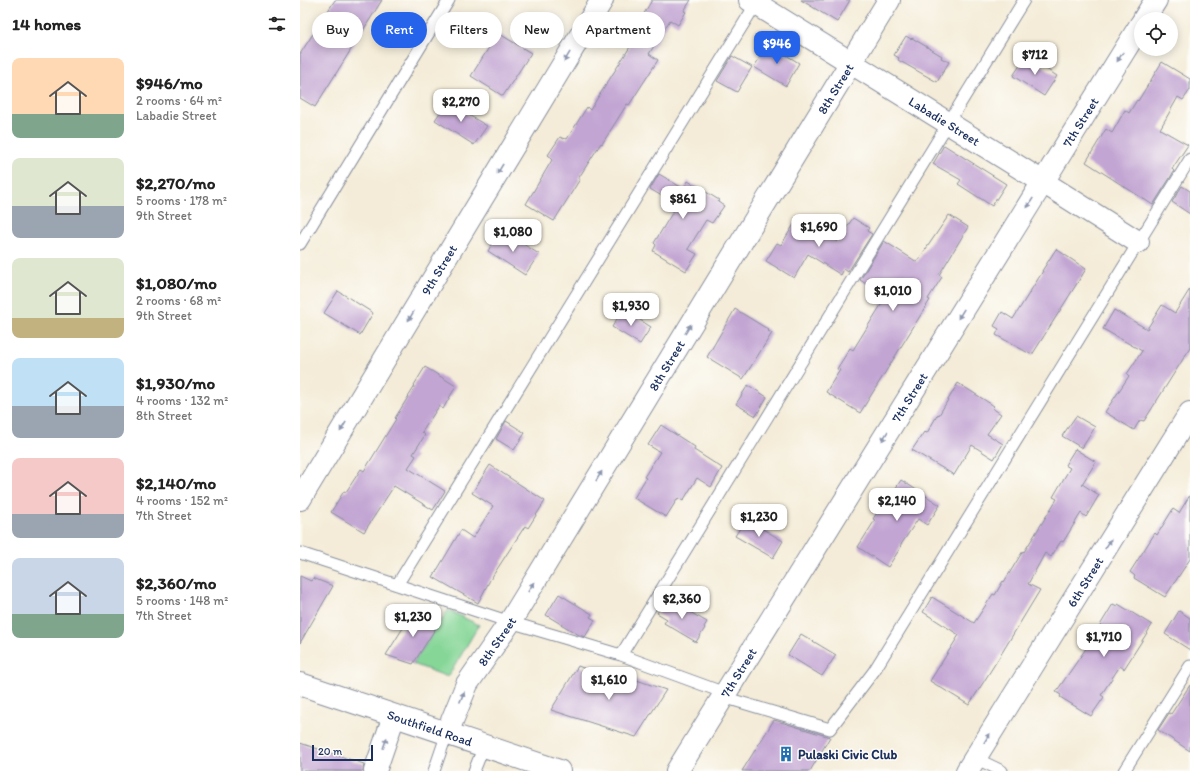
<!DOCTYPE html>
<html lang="en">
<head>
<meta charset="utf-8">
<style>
	:root { --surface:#fff; --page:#f2f2f2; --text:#222; --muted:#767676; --accent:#2563eb }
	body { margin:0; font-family:Itim,sans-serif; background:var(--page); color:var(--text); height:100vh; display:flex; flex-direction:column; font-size:15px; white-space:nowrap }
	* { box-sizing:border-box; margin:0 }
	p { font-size:13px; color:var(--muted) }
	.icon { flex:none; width:22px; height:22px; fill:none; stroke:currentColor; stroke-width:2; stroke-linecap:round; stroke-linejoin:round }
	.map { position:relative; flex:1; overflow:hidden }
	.details { display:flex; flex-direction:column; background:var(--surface); width:300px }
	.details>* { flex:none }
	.banner { position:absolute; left:12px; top:12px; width:380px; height:36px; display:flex; gap:8px }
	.controls { position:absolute; left:834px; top:12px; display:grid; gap:8px }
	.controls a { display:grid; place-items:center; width:44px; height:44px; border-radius:50%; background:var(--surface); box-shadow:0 2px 10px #0003; font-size:20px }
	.scale { position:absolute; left:12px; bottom:10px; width:61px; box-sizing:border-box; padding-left:4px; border:2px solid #1b2f5e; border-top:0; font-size:11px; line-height:14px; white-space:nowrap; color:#1b2f5e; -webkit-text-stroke:3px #fdfcf7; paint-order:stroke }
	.price { position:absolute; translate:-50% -34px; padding:0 9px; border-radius:8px; background:#fff; color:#222; font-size:13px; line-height:26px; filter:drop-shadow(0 1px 2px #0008) }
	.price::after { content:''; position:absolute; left:50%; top:24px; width:12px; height:9px; margin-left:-6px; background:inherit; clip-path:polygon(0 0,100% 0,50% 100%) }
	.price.current { background:var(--accent); color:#fff }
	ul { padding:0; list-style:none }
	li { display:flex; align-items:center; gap:12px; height:100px; padding:0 12px }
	li span { display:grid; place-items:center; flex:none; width:112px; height:80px; border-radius:8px; color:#555 }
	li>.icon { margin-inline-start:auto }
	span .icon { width:48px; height:48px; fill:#fffc; stroke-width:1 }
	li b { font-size:17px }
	h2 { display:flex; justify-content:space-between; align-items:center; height:48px; padding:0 12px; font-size:17px }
	.pill { padding:0 14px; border-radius:18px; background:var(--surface); box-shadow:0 2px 10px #0003; font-size:14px; line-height:36px }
	.pill.current { background:var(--accent); color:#fff }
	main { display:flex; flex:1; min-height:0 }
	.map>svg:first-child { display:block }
</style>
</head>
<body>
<main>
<section class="details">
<h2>14 homes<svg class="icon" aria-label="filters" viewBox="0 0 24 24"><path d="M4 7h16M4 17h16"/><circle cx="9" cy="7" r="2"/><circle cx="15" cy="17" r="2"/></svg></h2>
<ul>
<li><span style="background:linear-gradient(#ffd9b3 70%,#7fa58c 0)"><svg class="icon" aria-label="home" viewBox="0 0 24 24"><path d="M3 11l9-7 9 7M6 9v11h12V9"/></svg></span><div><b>$946/mo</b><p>2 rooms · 64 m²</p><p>Labadie Street</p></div></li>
<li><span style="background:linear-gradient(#dfe7d0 60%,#9aa5b1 0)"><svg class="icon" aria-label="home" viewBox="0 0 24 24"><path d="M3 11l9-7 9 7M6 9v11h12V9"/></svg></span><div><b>$2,270/mo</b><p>5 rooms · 178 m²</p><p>9th Street</p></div></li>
<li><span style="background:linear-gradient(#dfe7d0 75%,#c2b280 0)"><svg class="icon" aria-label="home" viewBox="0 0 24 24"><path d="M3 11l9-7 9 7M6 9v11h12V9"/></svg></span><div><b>$1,080/mo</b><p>2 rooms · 68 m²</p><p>9th Street</p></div></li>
<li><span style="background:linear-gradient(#bfe0f5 60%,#9aa5b1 0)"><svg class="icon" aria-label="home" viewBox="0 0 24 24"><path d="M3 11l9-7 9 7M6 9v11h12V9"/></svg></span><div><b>$1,930/mo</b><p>4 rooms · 132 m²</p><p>8th Street</p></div></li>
<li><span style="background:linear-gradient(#f6c9c9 70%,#9aa5b1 0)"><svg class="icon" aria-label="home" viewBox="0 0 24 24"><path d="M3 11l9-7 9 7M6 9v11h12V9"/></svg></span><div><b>$2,140/mo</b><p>4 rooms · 152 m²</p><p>7th Street</p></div></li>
<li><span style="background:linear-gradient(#c9d6e8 70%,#7fa58c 0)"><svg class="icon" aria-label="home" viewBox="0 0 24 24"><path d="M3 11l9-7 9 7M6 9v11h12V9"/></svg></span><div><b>$2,360/mo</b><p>5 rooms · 148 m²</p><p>7th Street</p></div></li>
</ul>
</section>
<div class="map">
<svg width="890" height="771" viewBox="0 0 890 771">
	<rect width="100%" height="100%" fill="#fdfcf7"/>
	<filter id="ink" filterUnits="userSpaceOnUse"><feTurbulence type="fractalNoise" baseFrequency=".025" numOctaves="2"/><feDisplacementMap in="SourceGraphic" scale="8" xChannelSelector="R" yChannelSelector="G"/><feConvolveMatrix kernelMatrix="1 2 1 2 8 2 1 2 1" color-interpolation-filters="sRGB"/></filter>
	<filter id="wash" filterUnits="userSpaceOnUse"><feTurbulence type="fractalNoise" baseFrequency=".012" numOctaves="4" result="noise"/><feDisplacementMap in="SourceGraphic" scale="16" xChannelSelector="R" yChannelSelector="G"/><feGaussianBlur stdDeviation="0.9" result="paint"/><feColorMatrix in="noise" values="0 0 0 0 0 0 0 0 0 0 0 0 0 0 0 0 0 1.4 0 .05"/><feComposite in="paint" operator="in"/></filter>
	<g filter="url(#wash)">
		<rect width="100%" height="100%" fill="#f4ecd8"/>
		<!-- green -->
		<path fill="#85d697" stroke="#50827a" d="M148,610l31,15 -31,52 -35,-13z"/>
		<g id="blocks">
			<!-- building -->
			<path fill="#c2a5d3" d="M35,0h47l-67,107 -15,-9v-44z
				M352,0h39l-7,11 2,1 -8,13 -8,-5 -21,34 9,6 -29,45 -2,-1 -25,40 -1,-1 -23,36h2l-26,42 -28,-17 26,-44 -1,-1 1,-1 -4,-3 12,-18 4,2 1,-1 2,1 20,-32 3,3 40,-63 -4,-3z
				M501,0h49l-13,22z
				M198,33l33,20 -28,43 -32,-20z
				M606,36l5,3 1,-1 30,18 -1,2 8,4 -12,20 -39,-22 1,-2 -5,-3z
				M468,44l31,19 -13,23 -32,-19z
				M432,56l20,11 -15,25 -20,-11z
				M726,56l31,20 -13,20 -31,-20z
				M862,62l28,17v11l-7,10 -5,-3 -18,32 28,16 -16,24 2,2 -4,7 -17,27 -67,-43 20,-33 6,4 13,-23 4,3 8,-13 1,1z
				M147,102l40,24 -13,19 -39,-25z
				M644,145l62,39 -14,22 -34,-22 3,-4 -28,-16z
				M359,174l25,15 4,-8 31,19 -1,2 6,4 -12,17 -6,-3 -18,29 9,5 -11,17 -33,-20 3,-6 -2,-2 23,-38 -27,-16z
				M882,186l8,5v23l-18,-12z
				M649,215l19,12 -29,48 3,2 -14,22 2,1 -70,113 -34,-21 14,-22 -3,-1 13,-21 3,2 33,-53 -26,-17 24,-39 33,21z
				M498,218l39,24 16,-24 16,10 -2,3 5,3 -24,38 -4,-3 -3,6 -33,-21 -14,24 -28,-17 11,-18 4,2z
				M199,232l7,4 1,-2 32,20 -14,21 -37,-24z
				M756,249l30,20 -54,86 -36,-20 3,-6 -5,-3 8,-14 11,7 30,-48h-1z
				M890,289v59l-46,73 -4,-1 -6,10 -29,-18 24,-36 -2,-2 15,-23 -39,-22 11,-19 33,19 15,-24 13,8z
				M38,291l35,22 -13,22 -36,-22z
				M323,309l28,18 -11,17 -28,-17z
				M435,309l34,21 -1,1 4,2 -29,46 -36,-22z
				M125,367l31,19 -13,23 -4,-3 -17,26 3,3 -12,19 3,2 -8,12 37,23 -12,19 -39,-24 -30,46 -33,-20 13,-21 2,1 15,-23 3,2 32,-52 -1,-1 20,-32 -1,-1z
				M658,383l36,23 -2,2 9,6 -14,20 16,10 -9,15 -22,-14 -18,30 -42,-25 12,-18 3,1 11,-19 1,1z
				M448,385l19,12 -11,19 -20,-12z
				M776,416l19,11 -13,21 -20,-12z
				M206,421l19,12 -11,17 -18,-11z
				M361,425l34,22 -1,3 28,18 -11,19 -14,-9 -14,23 -5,-3 -12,19 -32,-19 12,-20 -2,-1 16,-25 -12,-7z
				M775,449l21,13 -14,22 17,11 -13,22 -5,-4 -18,29 -2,-1 -10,16 -6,-4 -17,31 12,6 -40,66 -31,49 -39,-24 29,-46 -36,-23 9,-15 42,26 19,-29 2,1 8,-14 1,1 19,-31 1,1 33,-53 -4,-2 17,-29 -5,-3z
				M190,465l55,36 -17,27 -3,-2 -35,54 -12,23 -45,-26 28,-47 12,8 20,-32 -21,-13z
				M601,480l39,25 -13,20 -9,-6 -18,27 1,1 -13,20 -30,-20 17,-27 -2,-1 12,-19 2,2z
				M890,495v64l-25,38 -31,-19 1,-2 -5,-4 25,-39 2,2 16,-26 6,4z
				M446,519l37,22 -10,17 -38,-22z
				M0,576l11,5 2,-3 20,8 -33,57z
				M259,594l33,20 -2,3 5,3 -10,17 -6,-2 -33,-20z
				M366,598l41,24 -3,5 1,1 -9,14 -32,-19 3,-4 -10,-6z
				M813,604l4,2 1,-2 34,21 -28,44 -4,-3 -19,29 3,2 -13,19 -31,-19 1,-2 -5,-3 29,-42z
				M879,611l11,7v32l-25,-16z
				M113,612l28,8 -28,44 -27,-9z
				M501,634l35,21 -14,21 -34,-21z
				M278,666l29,11 3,-6 56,19 -30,47 -85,-27z
				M890,685v66l-32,-21 11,-17 2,1z
				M474,720l56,17 -20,34h-68z
				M0,743l64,21 -1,7h-63z"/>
		</g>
	</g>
	<g filter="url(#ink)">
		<use href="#blocks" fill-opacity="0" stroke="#888e9b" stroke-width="1"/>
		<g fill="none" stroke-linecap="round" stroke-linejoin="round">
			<!-- service casing -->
			<g stroke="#888e9b" stroke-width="13">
				<path id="service" d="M0,244l149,-244
					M0,553l210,69 111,33 104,38
					M97,585l360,-583
					M321,655l403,-655
					M423,697l107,32 44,-58 316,-512
					M675,758l27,13
					M134,771l13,-38
					M174,771l10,-25
					M824,771l66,-105"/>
			</g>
			<!-- minor casing -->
			<g stroke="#888e9b" stroke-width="24">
				<g id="minor">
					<path id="s1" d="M450,0l293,182 95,60"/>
					<path d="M844,19l12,-19"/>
					<path id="s2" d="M0,499l302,-499"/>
					<path id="s3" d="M147,733l20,-49 43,-62 379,-622"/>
					<path d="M75,771l19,-55"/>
					<path id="s4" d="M377,771l464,-747"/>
					<path id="s5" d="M667,771l223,-358"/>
				</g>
			</g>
			<!-- secondary casing -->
			<g stroke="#888e9b" stroke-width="24">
				<g id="secondary">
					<path id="s6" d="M0,684l259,87"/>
				</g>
			</g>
			<!-- service -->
			<use href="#service" stroke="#fff" stroke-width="11"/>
			<!-- minor -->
			<use href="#minor" stroke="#fff" stroke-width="22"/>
			<!-- secondary -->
			<use href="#secondary" stroke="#fff" stroke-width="22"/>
		</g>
		<!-- one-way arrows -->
		<defs><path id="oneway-solid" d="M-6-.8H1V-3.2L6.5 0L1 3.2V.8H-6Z"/></defs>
		<g fill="#8d97ae">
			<use href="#oneway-solid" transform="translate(267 57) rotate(121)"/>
			<use href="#oneway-solid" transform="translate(820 57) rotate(122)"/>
			<use href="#oneway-solid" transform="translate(200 169) rotate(121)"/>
			<use href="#oneway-solid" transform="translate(730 203) rotate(122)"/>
			<use href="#oneway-solid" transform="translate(661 314) rotate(122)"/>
			<use href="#oneway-solid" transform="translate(111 316) rotate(121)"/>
			<use href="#oneway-solid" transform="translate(388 329) rotate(-59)"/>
			<use href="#oneway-solid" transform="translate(43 427) rotate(121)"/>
			<use href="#oneway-solid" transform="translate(585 436) rotate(122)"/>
			<use href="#oneway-solid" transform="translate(299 476) rotate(-59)"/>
			<use href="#oneway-solid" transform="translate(808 544) rotate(-58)"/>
			<use href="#oneway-solid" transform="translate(231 587) rotate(-59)"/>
			<use href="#oneway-solid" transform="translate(162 697) rotate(-67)"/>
			<use href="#oneway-solid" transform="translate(687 738) rotate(-58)"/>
			<use href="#oneway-solid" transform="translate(85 743) rotate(-71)"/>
		</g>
	</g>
	<!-- icons -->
	<defs>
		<g id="building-bare" transform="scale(1.2)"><path d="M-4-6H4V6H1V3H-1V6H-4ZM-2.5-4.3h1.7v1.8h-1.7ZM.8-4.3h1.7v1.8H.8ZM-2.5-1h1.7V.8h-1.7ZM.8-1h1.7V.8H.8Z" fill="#1f6fb2" stroke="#fdfcf7" stroke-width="2.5" paint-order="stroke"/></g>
	</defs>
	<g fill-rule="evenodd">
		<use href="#building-bare" x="486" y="754"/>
	</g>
	<g text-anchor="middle" stroke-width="3" stroke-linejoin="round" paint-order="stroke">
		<!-- street labels -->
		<g font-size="13" fill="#1b2f5e" stroke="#fdfcf7">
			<text dy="5" stroke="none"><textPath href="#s3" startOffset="753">8th Street</textPath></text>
			<text dy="5" stroke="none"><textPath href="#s1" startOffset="229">Labadie Street</textPath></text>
			<text dy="5" stroke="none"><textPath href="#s4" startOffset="764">7th Street</textPath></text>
			<text dy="5" stroke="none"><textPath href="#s2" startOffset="268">9th Street</textPath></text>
			<text dy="5" stroke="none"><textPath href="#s3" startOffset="429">8th Street</textPath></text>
			<text dy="5" stroke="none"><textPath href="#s4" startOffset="440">7th Street</textPath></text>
			<text dy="5" stroke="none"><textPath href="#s5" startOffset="223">6th Street</textPath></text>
			<text dy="5" stroke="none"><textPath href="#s3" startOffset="105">8th Street</textPath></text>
			<text dy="5" stroke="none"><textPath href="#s4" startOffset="116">7th Street</textPath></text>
			<text dy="5" stroke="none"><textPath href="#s6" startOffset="137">Southfield Road</textPath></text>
		</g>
		<!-- poi labels -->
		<g font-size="13" font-weight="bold" fill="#1b2f5e" stroke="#fdfcf7" text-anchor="start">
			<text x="498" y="759">Pulaski Civic Club</text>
		</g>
	</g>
</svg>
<div class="controls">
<a><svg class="icon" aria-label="locate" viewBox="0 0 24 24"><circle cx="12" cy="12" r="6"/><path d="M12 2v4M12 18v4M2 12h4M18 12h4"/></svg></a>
</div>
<div class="scale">20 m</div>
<b class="price current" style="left:477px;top:65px">$946</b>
<b class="price" style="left:735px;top:76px">$712</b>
<b class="price" style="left:161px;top:123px">$2,270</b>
<b class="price" style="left:383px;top:220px">$861</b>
<b class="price" style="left:519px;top:248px">$1,690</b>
<b class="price" style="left:213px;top:253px">$1,080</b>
<b class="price" style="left:593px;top:312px">$1,010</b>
<b class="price" style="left:331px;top:327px">$1,930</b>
<b class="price" style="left:597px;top:522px">$2,140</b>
<b class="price" style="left:459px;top:538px">$1,230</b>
<b class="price" style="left:382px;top:620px">$2,360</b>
<b class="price" style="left:113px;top:638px">$1,230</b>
<b class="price" style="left:804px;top:658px">$1,710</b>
<b class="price" style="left:309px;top:701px">$1,610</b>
<div class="banner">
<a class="pill">Buy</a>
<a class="pill current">Rent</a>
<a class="pill">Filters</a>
<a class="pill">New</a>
<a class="pill">Apartment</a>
</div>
</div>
</main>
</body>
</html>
